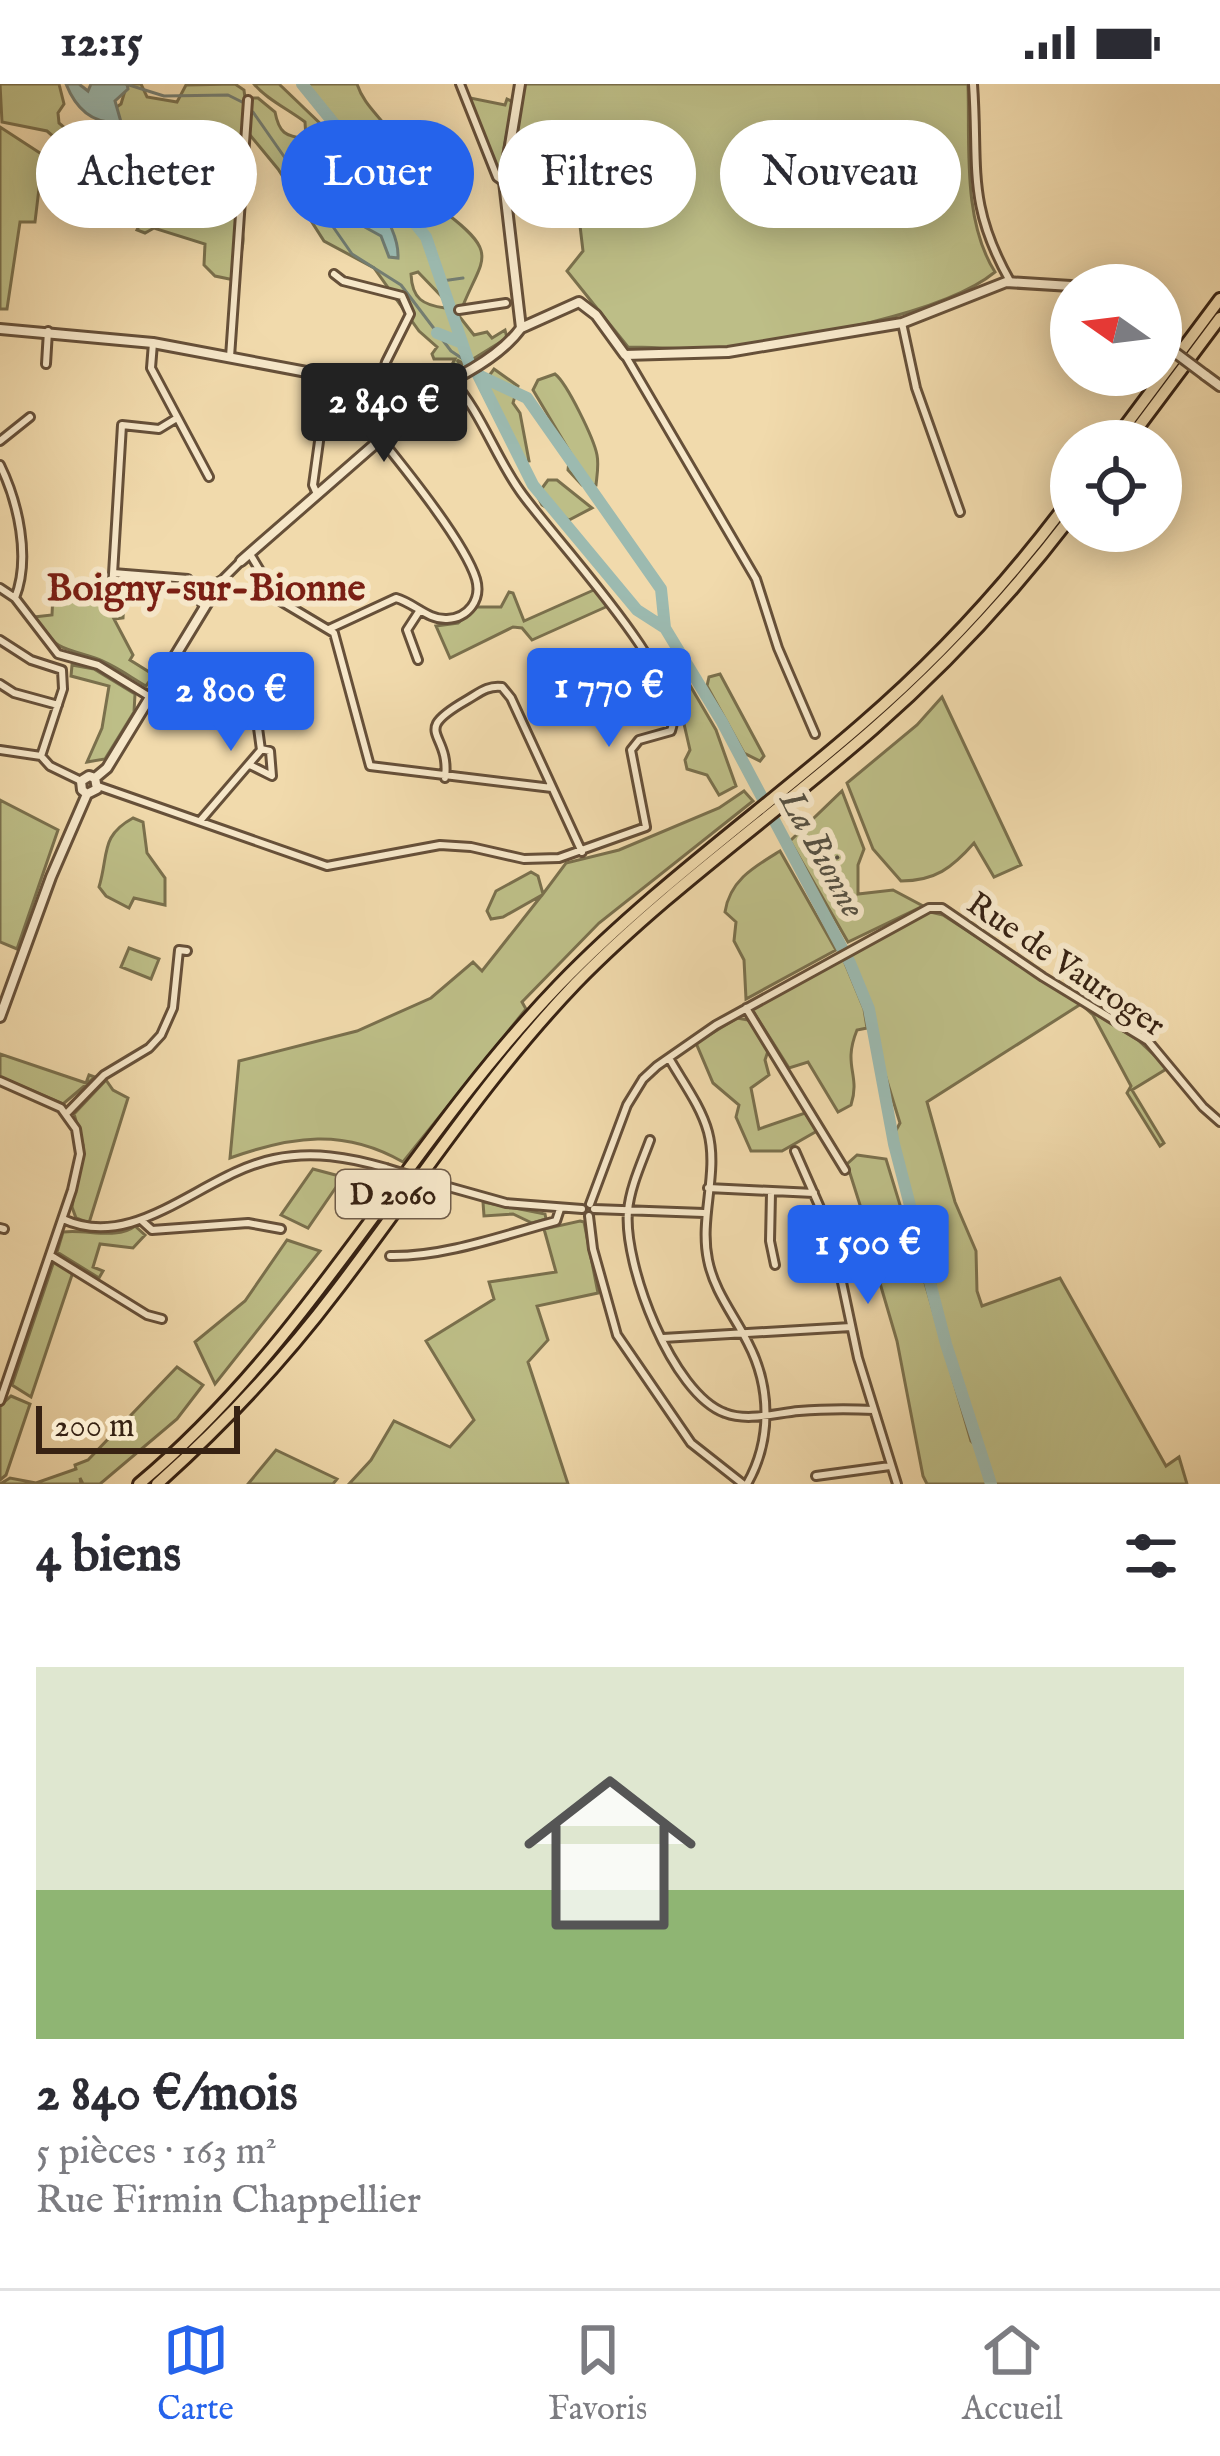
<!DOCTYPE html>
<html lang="fr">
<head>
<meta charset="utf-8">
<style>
	:root { --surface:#fff; --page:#f2f2f3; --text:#2b2b33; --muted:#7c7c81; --line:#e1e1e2; --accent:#2563eb }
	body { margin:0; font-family:"IM FELL English",serif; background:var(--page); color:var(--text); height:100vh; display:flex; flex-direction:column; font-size:45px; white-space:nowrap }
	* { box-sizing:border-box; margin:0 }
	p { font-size:39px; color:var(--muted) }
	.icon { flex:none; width:66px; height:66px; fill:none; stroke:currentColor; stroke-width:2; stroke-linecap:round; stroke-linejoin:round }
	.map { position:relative; height:1400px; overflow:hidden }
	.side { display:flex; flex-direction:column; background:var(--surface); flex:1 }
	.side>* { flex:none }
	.top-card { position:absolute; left:36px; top:36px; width:1149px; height:108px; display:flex; gap:24px }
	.needle { width:78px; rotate:284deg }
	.tools { position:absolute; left:1050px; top:180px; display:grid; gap:24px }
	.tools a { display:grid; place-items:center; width:132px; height:132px; border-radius:50%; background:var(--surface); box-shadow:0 6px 30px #0003; font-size:60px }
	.scale { position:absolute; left:36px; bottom:30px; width:204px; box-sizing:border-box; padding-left:12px; border:6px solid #372213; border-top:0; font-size:33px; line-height:42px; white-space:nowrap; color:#372213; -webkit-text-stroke:9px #f6e7c9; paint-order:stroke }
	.price { position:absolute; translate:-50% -102px; padding:0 27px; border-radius:12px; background:var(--accent); color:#fff; font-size:39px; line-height:78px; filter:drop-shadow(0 3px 6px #0008) }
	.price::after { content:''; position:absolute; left:50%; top:72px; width:36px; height:27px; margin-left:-18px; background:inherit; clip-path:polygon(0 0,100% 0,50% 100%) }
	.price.active { background:#222; color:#fff }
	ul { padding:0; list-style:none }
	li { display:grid; align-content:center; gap:24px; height:636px; padding:0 36px }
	li span { display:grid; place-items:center; height:372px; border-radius:0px; color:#555 }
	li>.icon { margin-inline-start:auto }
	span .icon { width:216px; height:216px; fill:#fffc; stroke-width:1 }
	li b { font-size:51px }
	h2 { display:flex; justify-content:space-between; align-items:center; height:144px; padding:0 36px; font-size:51px }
	.chip { padding:0 42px; border-radius:54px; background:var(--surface); box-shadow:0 6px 30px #0003; font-size:42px; line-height:108px }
	.chip.active { background:var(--accent); color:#fff }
	.status { display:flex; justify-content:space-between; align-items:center; height:84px; padding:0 60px; background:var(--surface); direction:ltr }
	.status svg { height:33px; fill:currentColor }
	.menu { display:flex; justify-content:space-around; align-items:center; height:168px; border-top:3px solid var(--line); background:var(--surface); font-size:33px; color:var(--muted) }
	.menu a { display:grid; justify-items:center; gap:6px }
	.menu .active { color:var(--accent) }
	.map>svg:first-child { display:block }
</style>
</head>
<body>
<div class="status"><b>12:15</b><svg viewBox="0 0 49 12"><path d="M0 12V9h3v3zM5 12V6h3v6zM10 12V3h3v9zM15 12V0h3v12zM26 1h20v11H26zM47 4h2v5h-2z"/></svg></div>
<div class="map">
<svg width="1220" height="1400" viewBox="0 0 1220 1400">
	<rect width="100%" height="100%" fill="#f1daac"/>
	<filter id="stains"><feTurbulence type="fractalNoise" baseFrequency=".00167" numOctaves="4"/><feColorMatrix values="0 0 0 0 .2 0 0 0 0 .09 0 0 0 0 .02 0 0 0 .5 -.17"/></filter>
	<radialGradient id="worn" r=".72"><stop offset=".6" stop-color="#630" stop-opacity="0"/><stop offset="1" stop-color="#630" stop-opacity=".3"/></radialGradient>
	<!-- green -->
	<path fill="#bdbe87" stroke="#7a704d" stroke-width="3" fill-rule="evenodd" d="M0,0h59l5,20 -6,9 1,10 15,13 -12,8 -15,-13 -45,-9z
		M127,0h14l6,13 30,5 9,-17 49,-1 9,6 1,8h13l17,14c4,21 10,24 31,27l-1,-17c-17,-13 -39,-23 -51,-38h25l49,47 37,48 21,-4 23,-13 16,3 17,21 4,27c58,44 33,46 13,103l15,19 13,-3 5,6 13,-8 2,8 -42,26 -8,-4 7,9 -16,8 -10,-2 11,-5 6,-11h-21l-2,-5 5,-7 -18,-16 -45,-63 -50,-27 -46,-72 -28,-34 -6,11v53c-8,17 -2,24 -1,39 1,12 -7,30 -9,42l-19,-4 -11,-11 1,-21 -51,-16 -9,5 -8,-3 4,-8 -23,-22 -2,-11 21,-34 -19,-14 -6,-31 9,-6zM418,188l26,27 1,9c-22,-3 -33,-9 -34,-34z
		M304,0h53c9,27 31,36 40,63l-30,25 -40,-62z
		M524,0h444c2,59 -6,136 27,188 -52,43 -195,67 -265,75 -33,4 -68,0 -102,0l-61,-76 16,-20 -9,-76 -37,-1 -22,15 -6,-1z
		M465,6l5,8 35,7 2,-6 6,3 -13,67 -4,-1z
		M0,43l43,28 -8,67h-15l-13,87h-7z
		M494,285l24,17 -5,17 7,10 9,48 -11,1 -38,-74z
		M555,290c12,9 39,65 42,81 2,10 0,20 -1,30h-14l-14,-15 2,-18 -37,-62 5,-10z
		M548,396h9l35,28 -23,12 -27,-15 -5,-10z
		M596,505l12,17 -76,34 -10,-12 -9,-1 -63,31 -14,-32 22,-3 19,-16h24l8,-15 4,1 11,28z
		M53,510l71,6 -1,18 -9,1 19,36 -3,5 24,15 -8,11c-16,-9 -33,-22 -51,-28 -40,-14 -33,-4 -61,-41l18,-2z
		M72,581l22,4 41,25 -1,18 -29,47 -18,3 15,-34 7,-42 -38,-10z
		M720,590l44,82 -4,5 -16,-8 -37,-67 2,-9z
		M688,598l28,48 20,56 -17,9 -12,-20 -20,-6 -2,-9 5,-10 -14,-61z
		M942,613l79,168 -27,12 -20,-34c-22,25 -39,38 -73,38l-28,-32 -26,-66 70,-58z
		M744,707l9,10 -154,122 -77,79 4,7 -123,153c-59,-34 -111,-26 -173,-4l9,-97 118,-30 74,-33 42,-36 9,9 60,-76 -39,22 -12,2 -4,-8 9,-20 35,-19 7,4 5,18 23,-31 53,-13 100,-42z
		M842,707l22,58 -6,16v29l35,-4 30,16 -75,36 -58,-101z
		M0,716l58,30 -41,119 -17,-7z
		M133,734l10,4 4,31 18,25v27l-31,-7 -5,10 -23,-12 -7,-9c10,-33 1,-51 34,-69z
		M780,767l56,99 -90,49 -2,-39 -10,-19 2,-19 -11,-10c5,-32 29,-45 55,-61z
		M922,826l21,5 138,89 -154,98 28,100 21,49 1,40 5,15 78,-28 106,188 13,-9 8,27h-260l-4,-8 -26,-135 -20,-68 42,-11 52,179 5,5 5,-4 -35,-98 -20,-106 9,-11 -2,-10 -16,7 -23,-90 6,-11 -52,-169z
		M129,864l30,11 -8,20 -30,-12z
		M842,872l22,53 3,19 -10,2c-15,37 4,44 -6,75l-13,7 -30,-50 -19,6 -38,-60z
		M1083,922l55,34 30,28 -36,22 32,53 -4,3 -33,-53 4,-7 -38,-71z
		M737,934l11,2 22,25 -5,15 4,15 -18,13 8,41 46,-16 12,18 -35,20h-31l-15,-34 3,-12 -26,-22 -17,-40z
		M0,970l86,29 3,-8 6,2 -32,27 -63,-27z
		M106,996l7,10 15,8 -39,125 -13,-5 -4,-11 11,-62 -9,-31z
		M857,1071l29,4 29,95 -35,14 -33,-104z
		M313,1085l30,8 -35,51 -27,-13z
		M483,1118l62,12 1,5 -14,4 -19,-9 -29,2z
		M580,1137l4,1 14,71 -61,13 11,34 -20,22 40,122h-219l22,-24 23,-39 56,26 24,-27 -48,-79 68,-42 -5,-17 67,-10 -12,-43z
		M135,1142l10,9 -12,13 -33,-4 -7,23 10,4 -4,7 -42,-26 6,-20c24,-3 54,8 72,-6z
		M287,1156l33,11 -105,133 -20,-42 50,-41z
		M54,1177l19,11 -42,125 -19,-12z
		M177,1283l26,18 -26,34 -77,65h-17l-3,-6 1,6h-81l10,-6 26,5 40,-14 -1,-4 13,-5z
		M11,1312l19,8 -24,71 -6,5v-74z
		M276,1366l61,29 -4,5h-85z"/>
	<!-- water -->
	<path fill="#9cbab0" stroke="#747d71" stroke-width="3" d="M66,0h13l9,7 3,-7h36l1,5 -13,12 6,21c-28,3 -45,-13 -55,-38z
		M323,62c29,17 77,77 75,112l-9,-1 -8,-21 -20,-11 -12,-23 -11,-7 -11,2c-14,-11 -29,-24 -24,-43z"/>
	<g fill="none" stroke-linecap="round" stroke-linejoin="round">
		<!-- stream -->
		<path stroke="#747d71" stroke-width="3" d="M126,0l38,12 64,-1 14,7
			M253,28l99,142 49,31 50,66 18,12
			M442,197l21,-3"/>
		<!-- river -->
		<path stroke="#9cbab0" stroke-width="12" d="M302,0l124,153 43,126 9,12 55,110 104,125 28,18 57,94 128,241 19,46 25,135 52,200 45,140
			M437,249l25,10
			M478,291l49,23 134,191 4,39"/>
		<!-- minor casing -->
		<g stroke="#665039" stroke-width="12">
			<path id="minor" d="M460,0l37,93 7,5
				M973,0c6,83 -7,119 37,197
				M334,190l9,7 59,15 8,18 -24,48 -9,29
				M459,226l47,-7
				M902,239l14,65 44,124
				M153,259l-2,25 58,109
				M625,271l131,224 22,69 37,86
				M230,273l18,-257
				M46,280l2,-33
				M0,357l30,-24
				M0,381c18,37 31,93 15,133
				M317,410l-4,-9 15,-109
				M250,470l27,45 57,34 36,133 182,22
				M113,489l75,6 16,28
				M220,498l21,-21
				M0,504l15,10 43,56 40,11 52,32
				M111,523l11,-182 37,4 18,-11
				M329,545l67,-31c18,5 32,22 51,21 21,-1 35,-19 29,-40 -11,-36 -70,-109 -95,-140
				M0,556l31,20 31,10 1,19 -22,67
				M418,576l-11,-30 13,-20
				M0,600l14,9 44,12
				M0,666l41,6 9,10 31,15
				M250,681l22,11 -2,-25 -9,-2
				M445,694c6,-48 -37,-44 22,-78 12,-7 21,-15 35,-13l9,11 71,154
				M98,702l229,80 113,-21 31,2 53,12 35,-1 87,-31 -15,-77 8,-10 32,-9c20,-50 -121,-196 -151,-240 -25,-35 -39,-79 -68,-111
				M200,737l61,-71 -9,-66
				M746,924l99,162
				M669,974c13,23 32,48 39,74 11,41 -9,86 0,128 6,31 26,55 40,83 23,44 24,97 -1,141
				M0,997l61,27 15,21 4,25 -8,36 -72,211
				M67,1029l37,-38 45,-27 12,-13 12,-27 6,-58 8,1
				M650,1056c-8,22 -20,47 -22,71 -5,53 44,183 97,202 23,9 51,0 74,-2 25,-2 50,-2 75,-1
				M795,1067l37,84 26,123 39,126
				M438,1100l68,19 76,6
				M708,1104l106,5
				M771,1109l-1,48 5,24
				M590,1120l37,-99 16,-26 14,-13 59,-41 213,-117h13l101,69 105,64 55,66 17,15
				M594,1125l110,4
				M589,1132l4,33 24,86 74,108 52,41
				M63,1135c73,34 140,-46 211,-60 38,-8 75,-2 112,9
				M141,1136l11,10 96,-7 33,6
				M0,1144l4,1
				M50,1171l97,60 15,4
				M390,1172c54,1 114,-21 166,-35l4,-12
				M663,1254l188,-11
				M816,1392l74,-10"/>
		</g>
		<!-- tertiary casing -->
		<g stroke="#665039" stroke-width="14">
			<path id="tertiary" d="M521,244l58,-26 17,13 29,40 103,-3 174,-29 104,-41 65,4
				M0,245l153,14 175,33 82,23
				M1205,291l15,11
				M410,315c35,-14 88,-39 111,-71l-17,-146 16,-98
				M241,477l157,-137 9,-11 3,-14
				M95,694l12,-10 113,-186
				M87,710l-5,-4 -1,-9 8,-5 6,2
				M87,710l10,-5 -2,-11
				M0,933l51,-140 36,-83"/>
		</g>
		<!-- trunk casing -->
		<g stroke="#372213" stroke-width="16">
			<path id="trunk" d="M1114,357l106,-142
				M1128,357l92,-123
				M139,1400c173,-145 267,-340 420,-499 93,-96 202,-173 303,-261 78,-67 147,-143 209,-226
				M157,1400c65,-58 126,-123 179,-193 79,-103 149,-213 240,-308 91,-93 199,-168 297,-254 73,-64 139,-135 198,-212"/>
		</g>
		<!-- minor -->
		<use href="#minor" stroke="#f6e7c9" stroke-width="6"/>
		<!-- tertiary -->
		<use href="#tertiary" stroke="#f6e7c9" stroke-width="8"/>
		<!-- trunk -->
		<use href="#trunk" stroke="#f1daac" stroke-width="10"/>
		<!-- minor-bridge casing -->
		<g stroke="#665039" stroke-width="12" stroke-linecap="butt">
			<path id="minor-bridge" d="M386,1084l52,16"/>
		</g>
		<!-- tertiary-bridge casing -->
		<g stroke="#665039" stroke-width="14" stroke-linecap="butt">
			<path id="tertiary-bridge" d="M1161,258l44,33"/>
		</g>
		<!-- minor-bridge -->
		<use href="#minor-bridge" stroke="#f6e7c9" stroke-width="6"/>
		<!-- tertiary-bridge -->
		<use href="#tertiary-bridge" stroke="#f6e7c9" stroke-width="8"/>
	</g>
	<g text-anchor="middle" stroke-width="12" stroke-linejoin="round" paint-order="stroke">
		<!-- shield labels -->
		<rect fill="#f6e7c9" stroke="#705d4a" stroke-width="3" x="336" y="1086" width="114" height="48" rx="9"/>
		<g font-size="30" font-weight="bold" fill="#372213">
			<text x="393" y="1120">D 2060</text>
		</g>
		<!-- street labels -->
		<g font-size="33" fill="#372213" stroke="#f6e7c9">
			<text transform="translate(1067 879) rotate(34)" y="12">Rue de Vauroger</text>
		</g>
		<!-- water labels -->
		<g font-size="36" font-style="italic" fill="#555042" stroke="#f6e7c9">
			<text transform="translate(824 769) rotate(61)" y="13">La Bionne</text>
		</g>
		<!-- quarter labels -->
		<g font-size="39" font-weight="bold" fill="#7a1f14" stroke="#f6e7c9">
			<text x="206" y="516">Boigny-sur-Bionne</text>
		</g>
	</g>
	<rect width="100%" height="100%" filter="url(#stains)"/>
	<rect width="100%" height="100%" fill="url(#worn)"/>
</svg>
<div class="tools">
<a><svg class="needle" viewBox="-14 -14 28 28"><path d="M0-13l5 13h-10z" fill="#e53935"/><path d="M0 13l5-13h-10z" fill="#7c7c81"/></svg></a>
<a><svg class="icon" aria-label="locate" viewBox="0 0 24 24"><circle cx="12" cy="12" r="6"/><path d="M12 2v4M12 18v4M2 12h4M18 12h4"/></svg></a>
</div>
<div class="scale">200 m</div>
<b class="price active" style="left:384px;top:381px">2 840 €</b>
<b class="price" style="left:609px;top:666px">1 770 €</b>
<b class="price" style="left:231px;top:670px">2 800 €</b>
<b class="price" style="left:868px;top:1223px">1 500 €</b>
<div class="top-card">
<a class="chip">Acheter</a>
<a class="chip active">Louer</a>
<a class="chip">Filtres</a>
<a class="chip">Nouveau</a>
</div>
</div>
<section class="side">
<h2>4 biens<svg class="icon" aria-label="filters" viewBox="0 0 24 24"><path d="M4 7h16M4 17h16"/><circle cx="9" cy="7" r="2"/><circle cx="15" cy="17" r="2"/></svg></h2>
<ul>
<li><span style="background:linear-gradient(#dfe7d0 60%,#8fb573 0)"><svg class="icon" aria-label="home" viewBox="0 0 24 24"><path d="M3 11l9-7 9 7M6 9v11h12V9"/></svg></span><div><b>2 840 €/mois</b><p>5 pièces · 163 m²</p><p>Rue Firmin Chappellier</p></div></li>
</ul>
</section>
<nav class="menu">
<a class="active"><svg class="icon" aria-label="map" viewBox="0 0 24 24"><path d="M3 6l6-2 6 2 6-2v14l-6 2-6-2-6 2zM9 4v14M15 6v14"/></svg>Carte</a>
<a><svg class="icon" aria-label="saved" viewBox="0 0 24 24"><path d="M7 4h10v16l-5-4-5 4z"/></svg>Favoris</a>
<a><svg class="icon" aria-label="home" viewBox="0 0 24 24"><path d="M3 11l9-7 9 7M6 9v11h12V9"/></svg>Accueil</a>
</nav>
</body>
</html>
